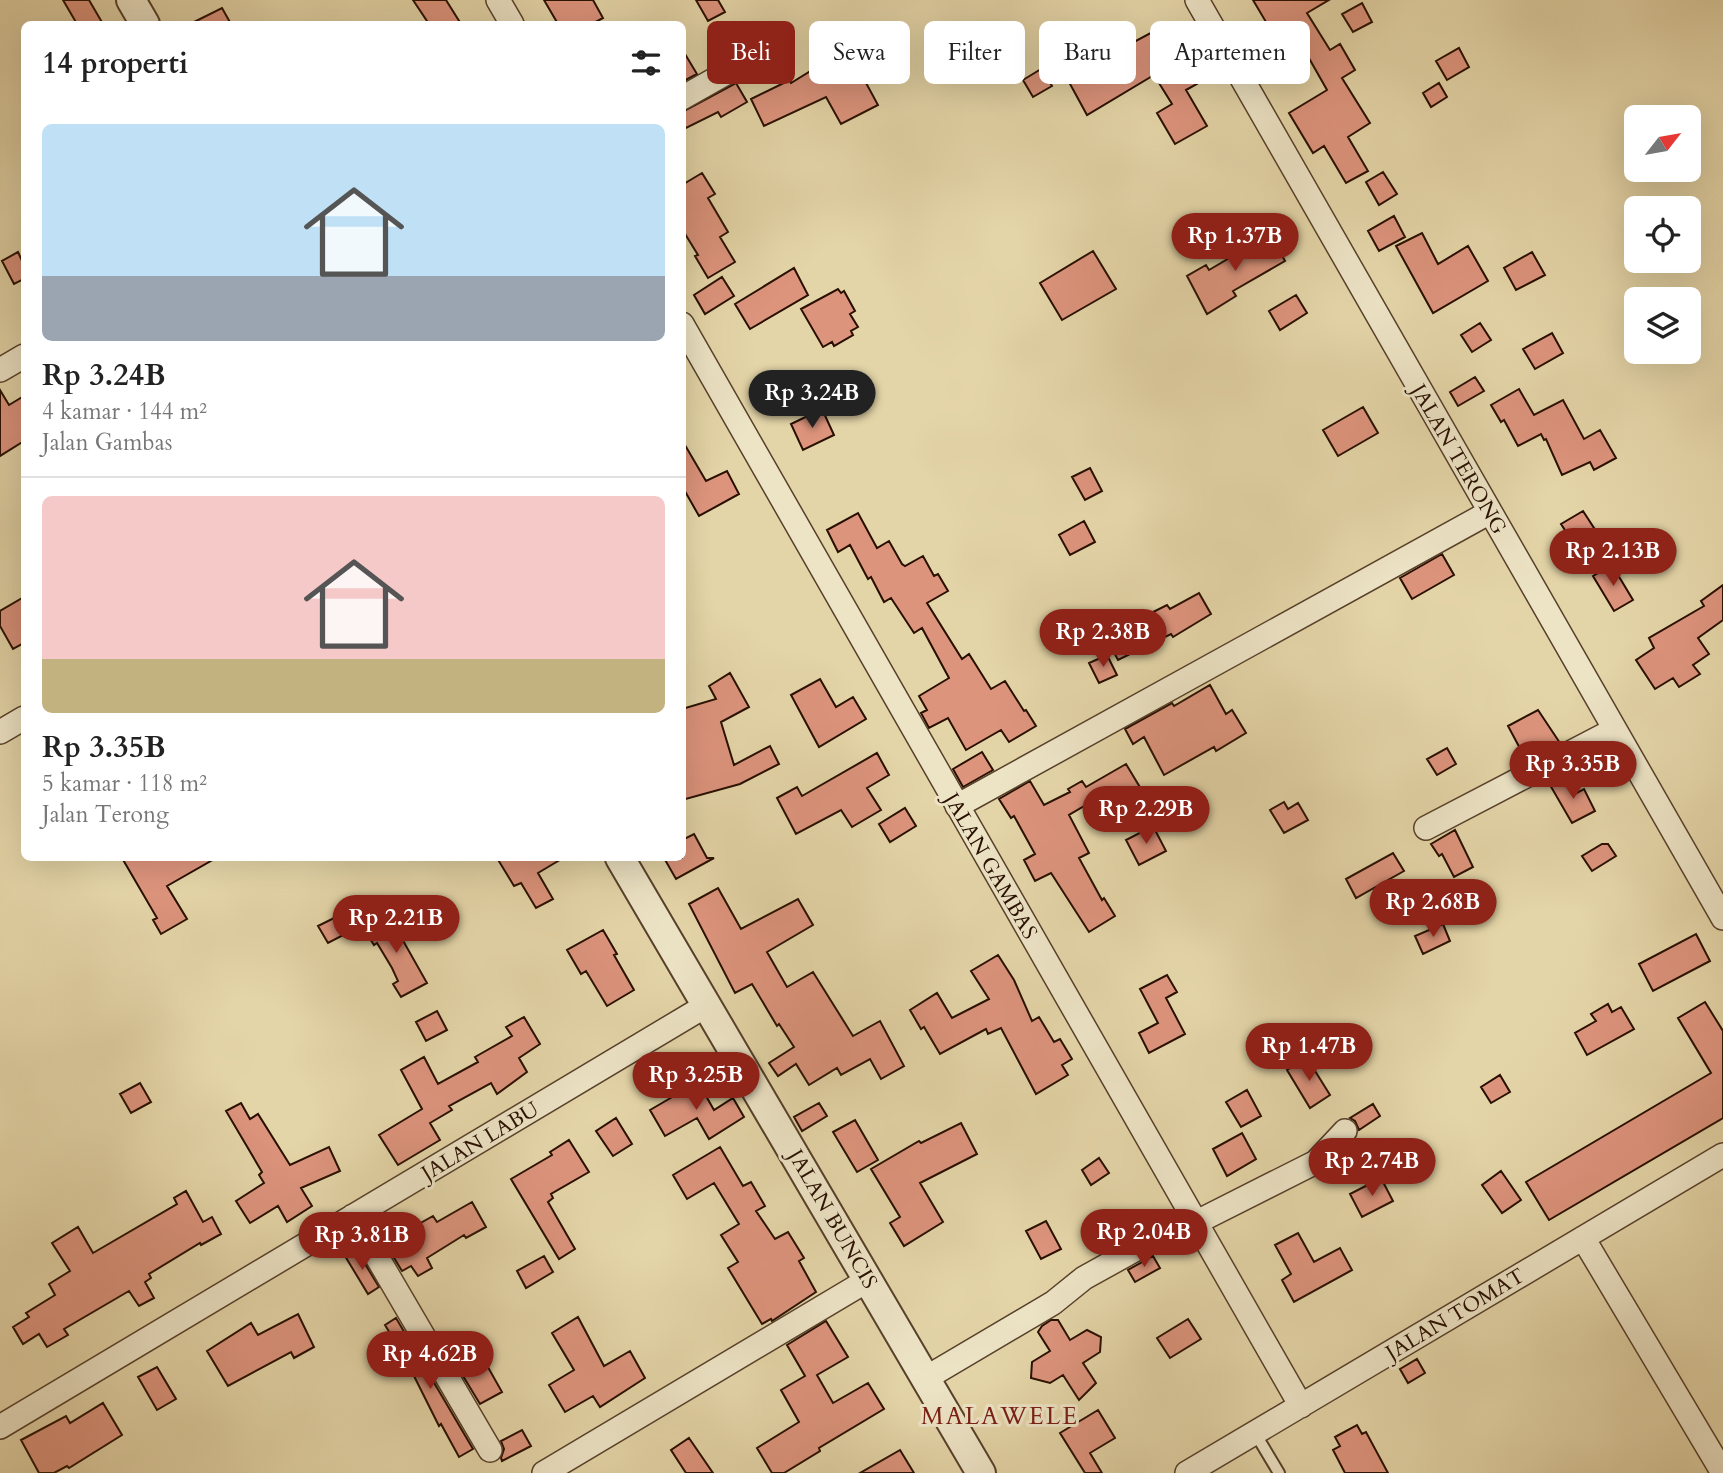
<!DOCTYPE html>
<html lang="id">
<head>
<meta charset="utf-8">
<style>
	:root { --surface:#fff; --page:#f6f6f6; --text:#222; --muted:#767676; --line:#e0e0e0; --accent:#8f2418 }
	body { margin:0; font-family:Cardo,serif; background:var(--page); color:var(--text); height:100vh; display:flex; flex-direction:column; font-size:26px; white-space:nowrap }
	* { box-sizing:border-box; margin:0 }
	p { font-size:23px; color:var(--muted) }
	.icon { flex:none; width:38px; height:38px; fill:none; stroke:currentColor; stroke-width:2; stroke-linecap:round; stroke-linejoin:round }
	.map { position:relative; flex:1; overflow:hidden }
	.sheet { position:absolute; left:21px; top:21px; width:665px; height:840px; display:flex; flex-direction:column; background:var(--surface); border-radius:10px; box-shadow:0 7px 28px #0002 }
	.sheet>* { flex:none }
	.guide { position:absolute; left:707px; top:21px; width:665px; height:63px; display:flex; gap:14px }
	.needle { width:46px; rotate:59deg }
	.tools { position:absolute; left:1624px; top:105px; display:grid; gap:14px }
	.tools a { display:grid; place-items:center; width:77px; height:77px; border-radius:10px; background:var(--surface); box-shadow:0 7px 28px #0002; font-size:35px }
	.price { position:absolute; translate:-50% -60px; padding:0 16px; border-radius:24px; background:var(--accent); color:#fff; font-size:23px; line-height:46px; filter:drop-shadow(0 2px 4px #0008) }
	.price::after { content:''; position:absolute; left:50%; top:42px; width:21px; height:16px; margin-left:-10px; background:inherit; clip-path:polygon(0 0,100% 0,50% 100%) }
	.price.active { background:#222; color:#fff }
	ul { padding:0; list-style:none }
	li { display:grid; align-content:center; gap:14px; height:371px; padding:0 21px }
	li+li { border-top:2px solid var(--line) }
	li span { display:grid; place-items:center; height:217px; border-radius:10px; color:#555 }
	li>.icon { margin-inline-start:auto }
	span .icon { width:126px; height:126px; fill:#fffc; stroke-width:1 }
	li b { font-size:30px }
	h2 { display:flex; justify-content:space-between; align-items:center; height:84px; padding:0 21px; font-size:30px }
	.chip { padding:0 24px; border-radius:10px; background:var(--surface); box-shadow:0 7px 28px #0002; font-size:24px; line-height:63px }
	.chip.active { background:var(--accent); color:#fff }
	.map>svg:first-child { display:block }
</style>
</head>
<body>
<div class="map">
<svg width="1723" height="1473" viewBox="0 0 1723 1473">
	<rect width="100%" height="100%" fill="#e4d5a8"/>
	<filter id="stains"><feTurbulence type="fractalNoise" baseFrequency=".00286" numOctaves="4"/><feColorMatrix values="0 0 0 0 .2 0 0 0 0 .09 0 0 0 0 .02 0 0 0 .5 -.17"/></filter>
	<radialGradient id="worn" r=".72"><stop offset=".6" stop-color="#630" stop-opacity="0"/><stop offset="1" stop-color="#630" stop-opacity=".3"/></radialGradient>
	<!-- building -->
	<path fill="#dd947d" stroke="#280f00" stroke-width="2" d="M63,0h26l14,24h-26z
		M413,0h33l15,24h-32z
		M544,0h49l10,18 -11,6h-34z
		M696,0h22l7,12 -17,9z
		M1253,0h76l-22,13 23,37 10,-6 15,26 -13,8 28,45 -22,14 20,34 -22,12 -22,-37 -11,7 -24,-40 38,-23 -21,-37 -18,11 -11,-19 2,-1z
		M1362,3l10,19 -19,10 -11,-18z
		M222,8l9,16h-41z
		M1158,29l22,39 5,-3 12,19 -11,6 21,36 -32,18 -18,-31 15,-9 -18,-29 -67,40 -17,-31 49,-28 -2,-5z
		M1459,48l10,19 -22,13 -11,-19z
		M682,49l15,25 -15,8z
		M843,51l18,32 4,-2 13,24 -37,19 -15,-27 -62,29 -13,-27 39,-19 1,3z
		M1041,69l11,17 -19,11 -10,-17z
		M736,83l11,19 -26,15 -3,-5 -36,18v-18z
		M1439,83l8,14 -16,10 -8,-14z
		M1383,172l14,22 -18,11 -13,-23z
		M702,173l13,21 -7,4 20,34 -8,5 15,25 -27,16 -13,-22 3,-1 -16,-26v-44z
		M1394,216l11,21 -26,14 -11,-20z
		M1422,233l16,31 30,-18 20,35 -55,32 -37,-67z
		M1270,234l15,27 -52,30 3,5 -29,18 -20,-38 19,-11 3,5z
		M1093,251l23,38 -54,31 -22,-37z
		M18,252l6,13v14l-10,5 -12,-23z
		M1532,252l13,23 -29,15 -12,-22z
		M794,268l14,27 -58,34 -15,-25z
		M722,277l12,19 -29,18 -11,-19z
		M838,289l3,4 3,-2 11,20 -5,3 8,13 -7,4 2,4 -19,11 -2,-4 -9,5 -22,-38z
		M1296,295l11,18 -27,17 -11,-19z
		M1480,323l11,17 -19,12 -11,-17z
		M1552,333l11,20 -28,16 -12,-20z
		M1475,377l9,14 -26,15 -8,-14z
		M1519,389l15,26 29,-15 21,39 16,-9 16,28 -22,12 -4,-8 -28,13 -16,-36 -2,1 -3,-6 -23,12 -14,-26 -3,2 -10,-17z
		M0,390l9,15 15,-9v45l-24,15z
		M1363,407l15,26 -40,23 -15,-26z
		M822,409l12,26 -31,15 -12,-26z
		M682,440l24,41 21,-10 12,23 -40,22 -17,-30z
		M1090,468l12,23 -17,9 -13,-23z
		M1583,511l11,17 -22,13 -11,-17z
		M858,513l19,35 12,-7 13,23 3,2 18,-10 11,20 4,-2 10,17 -21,12 35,56 7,-5 22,35 14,-8 19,30 2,-1 10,16 -27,16 -8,-12 -35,20 -18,-32 -19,10 -8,-15 6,-3 -8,-14 30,-18 -27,-50 -8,5 -23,-35 -7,4 -13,-25 -3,2 -18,-34 -12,7 -11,-22z
		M1084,521l11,21 -25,13 -11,-20z
		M1442,554l12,21 -42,24 -12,-21z
		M1612,565l21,35 -19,11 -21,-35z
		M1723,585v35l-25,18 11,16 -16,11 7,9 -21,13 -6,-9 -18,11 -19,-29 18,-12 -5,-10 55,-32 -3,-5z
		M1199,593l12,21 -38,23 -2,-3 -53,26 -13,-24 62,-31 3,4z
		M24,597v46l-11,6 -13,-23v-15z
		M1107,655l10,20 -18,8 -10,-20z
		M730,673l19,34 -28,15 13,43 36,-19 9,18 -39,20 -58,16v-91l34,-10 -7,-13z
		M820,679l16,28 17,-10 13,22 -47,28 -28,-52z
		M1210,685l16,29 6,-4 14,23 -30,18 -2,-4 -50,28 -20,-38 -11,7 -8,-15 47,-26 2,3z
		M1538,710l22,33 -20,10 -4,-7 -13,8 -15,-28z
		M1447,748l9,16 -19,11 -10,-16z
		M982,752l11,18 -30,17 -10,-18z
		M877,753l12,22 -22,13 14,22 -29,17 -11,-17 -45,24 -19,-36 20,-11 5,9z
		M1126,764l18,30 -19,11 -10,-17 -46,27 20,38 -10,5 23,42 2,-2 11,18 -26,16 -38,-59 -16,8 -11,-21 11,-6 -21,-38 -3,2 -12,-19 31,-18 14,24 26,-13 -2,-3 14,-8 4,6z
		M1564,778l9,17 11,-6 11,22 -23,12 -22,-38z
		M1284,802l4,7 10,-6 10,17 -24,13 -14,-23z
		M905,808l11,18 -26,16 -11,-18z
		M1153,826l13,25 -27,14 -13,-25z
		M1455,830l18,37 -19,10 -12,-23 -3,2 -8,-12z
		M694,834l13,24h7l-38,21 -12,-21h18v-18z
		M1602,844h6l8,12 -24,15 -10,-15z
		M1393,853l11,18 -48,27 -10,-19z
		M122,858h94l-49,28 20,33 -26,15 -8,-14 4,-2z
		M497,858h66l-25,15 15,26 -17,9 -15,-25 -7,3z
		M718,888l23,41 57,-30 15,26 -46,27 20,35 26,-15 40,64 27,-15 24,45 -23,13 -11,-20 -29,16 -4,-7 -28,17 -13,-21 -18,12 -9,-13 25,-16 -15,-23 -2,2 -25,-42 -17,9 -46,-89z
		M342,914l9,17 -23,12 -10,-17z
		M388,914l39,69 -26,14 -8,-13 5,-3 -6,-13 -15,-25 -3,2 -10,-16z
		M1443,924l7,17 -27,13 -8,-18z
		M603,930l14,24 -3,1 20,35 -27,16 -21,-35 -5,3 -14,-24z
		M1696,934l14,27 -57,30 -14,-27z
		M998,955l16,25 18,41 7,-4 15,25 6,-3 12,20 -10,6 6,10 -32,19 -35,-66 -13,6 -2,-5 -46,25 -16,-27 -3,2 -11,-19 27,-17 15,25 37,-19 -18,-28z
		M1167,975l10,17 -11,6 19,36 -36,19 -10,-20 19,-10 -18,-34z
		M1705,1002l18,29v87l-174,102 -23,-38 185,-109 -33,-55z
		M1608,1004l4,8 9,-5 13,22 -47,26 -12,-22 21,-12 -5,-7z
		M437,1011l10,19 -21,11 -10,-19z
		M524,1017l16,27 -21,14 8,14 -30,22 -6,-11 -42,23 3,4 -22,13 10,17 -42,25 -19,-30 43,-26 -21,-39 23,-13 14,27 40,-22 -3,-5 37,-21 -6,-9z
		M1307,1058l23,37 -20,13 -23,-38z
		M1500,1075l10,17 -19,11 -10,-16z
		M698,1082l16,28 19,-12 11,19 -35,22 -12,-21 -32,18 -15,-26z
		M140,1083l11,19 -20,11 -11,-19z
		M1247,1090l14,26 -20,11 -15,-25z
		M241,1103l9,16 8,-5 32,51 39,-18 11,24 -39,17 11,18 -25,16 -9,-16 -28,17 -14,-22 28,-18 -5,-8 3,-3 -36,-61z
		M819,1103l8,13 -25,15 -8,-14z
		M1373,1104l7,12 -21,14 -4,-9 -5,-3z
		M616,1118l16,26 -19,12 -17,-25z
		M855,1120l23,40 -21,12 -24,-40z
		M961,1123l16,31 -57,29 23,39 -39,24 -14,-23 10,-6 -29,-48 48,-28 2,2z
		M1242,1133l14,26 -29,17 -14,-27z
		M569,1140l20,32 -38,22 2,4 -5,4 27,47 -16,10 -48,-80 41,-24 -2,-3z
		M720,1147l23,39 8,-4 14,24 -9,5 19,28 13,-7 16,26 -5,3 17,31 -44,29 -1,-2 -9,5 -34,-56 10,-6 -17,-27 18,-11 -25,-41 -27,16 -14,-24z
		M1099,1158l10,15 -18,12 -9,-15z
		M1501,1171l20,29 -19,13 -20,-28z
		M1381,1178l12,23 -31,16 -12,-23z
		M186,1191l17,31 9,-5 9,17 -20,11 -1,-2 -51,31 2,4 -6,4 9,16 -15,8 -10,-15 -65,38 4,6 -21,12 -8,-13 -16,10 -10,-17 16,-10 -3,-4 29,-18 -6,-11 21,-13 -18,-28 26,-16 15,26 84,-49 -3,-6z
		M472,1202l14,25 -20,11 -2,-3 -37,23 5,10 -14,8 -7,-10 -9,5 -17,-28 48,-27 4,6z
		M1046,1221l15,28 -20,10 -15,-28z
		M1298,1233l16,29 26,-14 12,22 -58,32 -12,-22 9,-6 -16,-29z
		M356,1249l23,38 -11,7 -23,-38z
		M544,1256l9,16 -27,16 -9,-17z
		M1153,1256l7,12 -25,14 -7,-12z
		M298,1314l16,33 -20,11 -3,-6 -63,34 -21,-35 44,-28 7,12z
		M578,1317l26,49 26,-15 15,27 -45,29 -7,-11 -28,16 -16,-27 25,-15 -22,-37z
		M396,1318l77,131 -14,8 -18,-33 -2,2 -35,-70 -19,-31z
		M1188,1319l13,20 -31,19 -13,-20z
		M1051,1320h7l12,20 17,-10 14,7 -1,15 -17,11 13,20 -17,17 -16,-25 -13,8 -19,-5 1,-16 18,-11 -12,-19 4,-6z
		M826,1321l22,36 -31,18 16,28 35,-20 16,26 -65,39 1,3 -36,22h-12l-15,-25 42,-26 -18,-32 24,-14 -18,-31z
		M480,1353l22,39 -22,12 -23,-38z
		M1417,1359l8,14 -17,10 -8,-14z
		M157,1367l19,32 -19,11 -19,-33z
		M103,1403l19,32 -53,33 -2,-2 -13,7h-15l-18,-33 45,-24 4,7z
		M1098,1410l17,28 -25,15 12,20h-17l-25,-40z
		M1357,1425l5,9 4,-2 22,41h-43l-12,-23 7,-4 -5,-9z
		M522,1430l9,16 -29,15 -1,-3 3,-9 -3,-8z
		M689,1438l24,35h-27l-15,-23z
		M900,1450l14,23h-54z"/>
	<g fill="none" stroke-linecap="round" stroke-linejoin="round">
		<!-- service casing -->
		<g stroke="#57402a" stroke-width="14">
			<path id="service" d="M1255,1433l24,40"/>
		</g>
		<!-- minor casing -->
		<g stroke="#57402a" stroke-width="26">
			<path id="minor" d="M498,0l14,24
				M1197,0l526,918
				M682,98l46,-26
				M682,324l619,1082
				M0,370l24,-14
				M0,732l24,-14
				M957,806l533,-294
				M1426,828l188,-98
				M353,1216l137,234
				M1195,1223l121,-61 29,-31
				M1583,1238l140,235
				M926,1378l127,-75 31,-25 108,-60
				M0,1427l707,-422
				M544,1473l324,-193
				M1187,1473l536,-318"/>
		</g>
		<!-- tertiary casing -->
		<g stroke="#57402a" stroke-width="32">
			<path id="tertiary" d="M131,0l14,24
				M620,858l361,615"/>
		</g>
		<!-- service -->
		<use href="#service" stroke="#ede4c6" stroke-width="10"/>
		<!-- minor -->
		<use href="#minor" stroke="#ede4c6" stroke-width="23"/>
		<!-- tertiary -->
		<use href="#tertiary" stroke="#ede4c6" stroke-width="28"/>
	</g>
	<g text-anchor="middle" stroke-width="6" stroke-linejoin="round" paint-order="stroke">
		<!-- street labels -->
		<g font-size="21" fill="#280f00" stroke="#ede4c6">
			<text transform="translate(1459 459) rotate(60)" y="7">JALAN TERONG</text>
			<text transform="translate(991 866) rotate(60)" y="7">JALAN GAMBAS</text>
			<text transform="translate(480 1141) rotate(-31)" y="7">JALAN LABU</text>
			<text transform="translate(833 1219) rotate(60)" y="7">JALAN BUNCIS</text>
			<text transform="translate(1455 1314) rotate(-31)" y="7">JALAN TOMAT</text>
		</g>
		<!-- quarter labels -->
		<g font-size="24" letter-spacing="2" fill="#7a1f14" stroke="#ede4c6">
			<text x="1000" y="1424">MALAWELE</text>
		</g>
	</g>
	<rect width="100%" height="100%" filter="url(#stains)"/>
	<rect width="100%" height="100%" fill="url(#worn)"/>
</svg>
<div class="tools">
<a><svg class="needle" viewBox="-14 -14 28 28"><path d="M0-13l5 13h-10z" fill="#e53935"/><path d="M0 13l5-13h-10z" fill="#767676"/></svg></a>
<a><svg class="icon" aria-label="locate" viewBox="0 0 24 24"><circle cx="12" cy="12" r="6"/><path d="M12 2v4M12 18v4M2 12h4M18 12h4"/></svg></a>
<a><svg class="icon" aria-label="layers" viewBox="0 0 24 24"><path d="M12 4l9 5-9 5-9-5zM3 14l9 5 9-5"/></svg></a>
</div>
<b class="price" style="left:1235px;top:273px">Rp 1.37B</b>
<b class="price active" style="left:812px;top:430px">Rp 3.24B</b>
<b class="price" style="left:1613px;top:588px">Rp 2.13B</b>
<b class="price" style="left:1103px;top:669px">Rp 2.38B</b>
<b class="price" style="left:1573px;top:801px">Rp 3.35B</b>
<b class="price" style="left:1146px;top:846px">Rp 2.29B</b>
<b class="price" style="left:1433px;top:939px">Rp 2.68B</b>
<b class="price" style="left:396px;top:955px">Rp 2.21B</b>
<b class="price" style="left:1309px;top:1083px">Rp 1.47B</b>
<b class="price" style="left:696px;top:1112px">Rp 3.25B</b>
<b class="price" style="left:1372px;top:1198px">Rp 2.74B</b>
<b class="price" style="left:1144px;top:1269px">Rp 2.04B</b>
<b class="price" style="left:362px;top:1272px">Rp 3.81B</b>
<b class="price" style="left:430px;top:1391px">Rp 4.62B</b>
<div class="guide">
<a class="chip active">Beli</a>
<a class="chip">Sewa</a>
<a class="chip">Filter</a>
<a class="chip">Baru</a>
<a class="chip">Apartemen</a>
</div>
<section class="sheet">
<h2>14 properti<svg class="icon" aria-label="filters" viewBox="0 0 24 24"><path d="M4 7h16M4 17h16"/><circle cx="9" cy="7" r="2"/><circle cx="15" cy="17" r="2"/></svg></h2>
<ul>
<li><span style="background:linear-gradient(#bfe0f5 70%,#9aa5b1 0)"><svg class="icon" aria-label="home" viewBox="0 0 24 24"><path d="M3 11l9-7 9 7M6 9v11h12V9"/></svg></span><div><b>Rp 3.24B</b><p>4 kamar · 144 m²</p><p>Jalan Gambas</p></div></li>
<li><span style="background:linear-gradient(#f6c9c9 75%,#c2b280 0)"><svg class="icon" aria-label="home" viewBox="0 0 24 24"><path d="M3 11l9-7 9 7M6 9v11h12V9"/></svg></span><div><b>Rp 3.35B</b><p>5 kamar · 118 m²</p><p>Jalan Terong</p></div></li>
</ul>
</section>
</div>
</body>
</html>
